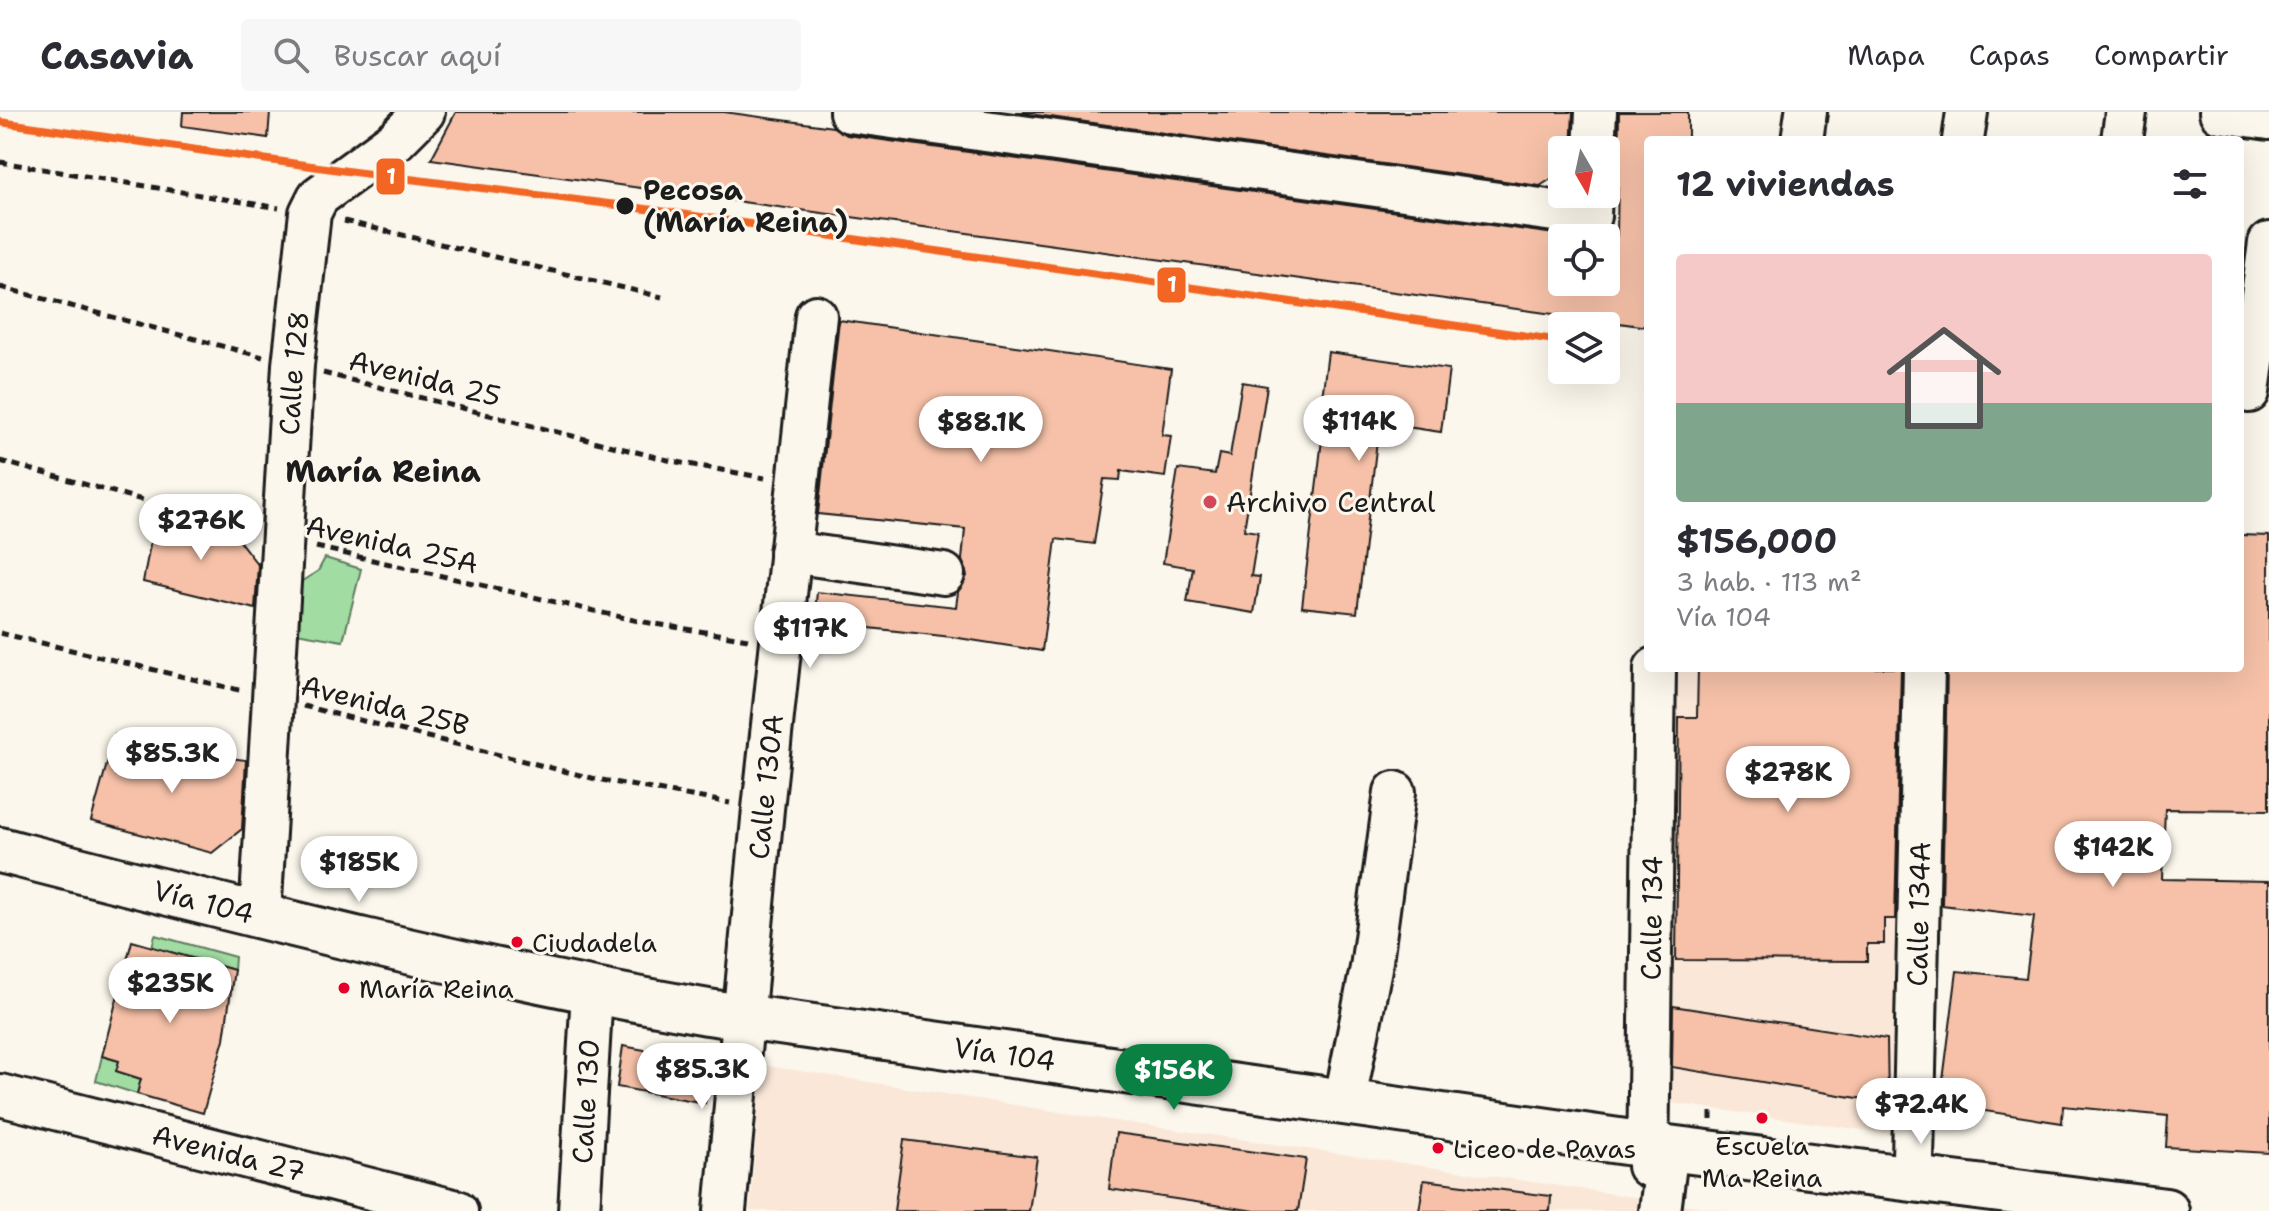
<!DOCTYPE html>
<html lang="es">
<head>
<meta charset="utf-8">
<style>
	:root { --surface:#fff; --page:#f7f7f7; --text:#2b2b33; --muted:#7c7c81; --line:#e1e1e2; --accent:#0b8043 }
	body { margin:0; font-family:"Shantell Sans",sans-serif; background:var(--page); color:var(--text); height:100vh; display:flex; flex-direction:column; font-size:30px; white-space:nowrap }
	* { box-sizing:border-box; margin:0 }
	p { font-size:26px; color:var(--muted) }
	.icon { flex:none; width:44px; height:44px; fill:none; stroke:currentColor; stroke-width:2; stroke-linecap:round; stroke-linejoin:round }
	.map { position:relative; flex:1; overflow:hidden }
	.side { position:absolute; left:1644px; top:24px; width:600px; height:536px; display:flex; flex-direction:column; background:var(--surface); border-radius:8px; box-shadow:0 8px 32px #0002 }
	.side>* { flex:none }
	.needle { width:52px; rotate:171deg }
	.fabs { position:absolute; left:1548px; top:24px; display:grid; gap:16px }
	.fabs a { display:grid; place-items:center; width:72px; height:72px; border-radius:8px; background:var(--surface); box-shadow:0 8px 32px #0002; font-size:40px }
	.price { position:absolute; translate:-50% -68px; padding:0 18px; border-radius:28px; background:#fff; color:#222; font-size:26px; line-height:52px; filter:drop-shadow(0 2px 4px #0008) }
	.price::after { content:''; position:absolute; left:50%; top:48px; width:24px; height:18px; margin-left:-12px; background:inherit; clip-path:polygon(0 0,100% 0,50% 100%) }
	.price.selected { background:var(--accent); color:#fff }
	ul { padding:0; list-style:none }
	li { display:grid; align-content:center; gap:16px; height:424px; padding:0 32px }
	li span { display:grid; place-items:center; height:248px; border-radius:8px; color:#555 }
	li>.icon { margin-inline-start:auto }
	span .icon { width:144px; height:144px; fill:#fffc; stroke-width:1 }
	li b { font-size:34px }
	h2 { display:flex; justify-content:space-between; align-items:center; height:96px; padding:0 32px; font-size:34px }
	header { display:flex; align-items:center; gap:48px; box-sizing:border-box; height:112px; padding:0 40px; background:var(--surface); border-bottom:2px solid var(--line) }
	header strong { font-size:38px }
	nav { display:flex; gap:44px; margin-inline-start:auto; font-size:28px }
	.search { width:560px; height:72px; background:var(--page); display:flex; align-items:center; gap:20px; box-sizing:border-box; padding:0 28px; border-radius:8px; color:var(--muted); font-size:30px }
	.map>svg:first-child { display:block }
</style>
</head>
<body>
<header>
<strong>Casavia</strong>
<div class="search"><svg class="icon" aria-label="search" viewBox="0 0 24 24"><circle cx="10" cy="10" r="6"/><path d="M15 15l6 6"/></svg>Buscar aquí</div>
<nav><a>Mapa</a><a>Capas</a><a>Compartir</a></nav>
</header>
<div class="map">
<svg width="2269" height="1099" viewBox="0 0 2269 1099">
	<rect width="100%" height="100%" fill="#fbf7ec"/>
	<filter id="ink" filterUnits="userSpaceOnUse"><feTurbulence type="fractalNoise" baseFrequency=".0125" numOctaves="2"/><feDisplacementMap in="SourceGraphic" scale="16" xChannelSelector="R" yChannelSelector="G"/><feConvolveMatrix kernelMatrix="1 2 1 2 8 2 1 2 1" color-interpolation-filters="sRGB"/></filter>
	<g filter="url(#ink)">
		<!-- built -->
		<path fill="#fae7d8" d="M1667,556h266l-35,467 -241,-34z
			M762,953l347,55 620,91h-979z"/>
		<!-- green -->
		<path fill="#a1dca2" stroke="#5e7c5f" stroke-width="2" d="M325,446l36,11 -18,72 -53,-9 4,-46 24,-15z
			M155,823l80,22 -1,13 -82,-23z
			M102,944l17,5 -2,10 24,8 -4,15 -41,-13z"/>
		<!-- building -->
		<path fill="#f6c1a8" stroke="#1c1c1c" stroke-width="2" d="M183,0h87l-2,26 -86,-12z
			M456,0h268l109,15 14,8 715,100v47h44v-49l11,2 2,-123h69v28h-40v187l-1217,-168z
			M1015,0h558l-2,38h-9v22l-22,14z
			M839,208l332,49 -9,66 9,1 -6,41 -44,-6 -1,9 -16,-1 -10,65 -38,-5 -14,112 -90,-14 -138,-15 3,-30 139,15 2,-15 9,-16 -5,-16 3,-31 -147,-15z
			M1328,240l121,17 -8,63 -62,-9 -22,190 -55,-6 23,-193 -5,-1z
			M1242,270l25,4 -23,144 14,2 -7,44 9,1 -6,36 -67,-11 6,-34 -30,-5 15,-94 37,5 4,-20 11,2z
			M156,400l77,21 25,32 -3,44 -112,-27z
			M2240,423l29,1v274l-104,-1 -3,70 107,2v272l-103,-6 2,-31 -105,-10 -1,17 -122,-19 17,-133 69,7 8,-62 -92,-11 5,-237h293z
			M1698,556h203l-6,251h-11v25h-17v17l-191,-1 3,-243h18z
			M115,623l61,16 70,9 -4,69 -30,24 -121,-32z
			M132,829l102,29 -10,69 -21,74 -66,-19 4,-15 -25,-8 3,-10 -17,-5z
			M1673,894l214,33 1,64 -216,-36z
			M623,934l91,17 -9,40 -88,-16z
			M1116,1021l190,26 -8,52h-43l-146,-22z
			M904,1028l133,17 -8,54h-135z
			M1424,1068l127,16 -1,15h-131z"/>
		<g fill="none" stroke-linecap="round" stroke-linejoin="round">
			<!-- minor casing -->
			<g stroke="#1c1c1c" stroke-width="46">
				<g id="minor">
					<path d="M850,0l740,104 1,-22"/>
					<path d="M2220,0l49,7"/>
					<path d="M1802,28l4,-28"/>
					<path d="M1963,28l4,-28"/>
					<path d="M2122,28l4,-28"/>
					<path d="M1594,38l2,-38"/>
					<path d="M2249,280l20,-149"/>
					<path d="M790,440l154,22"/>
					<path id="s1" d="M260,804l33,-551 17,-152 8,-16 79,-58 27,-27"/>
					<path id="s2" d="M0,983l457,116"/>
					<path d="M1341,989l7,-17 23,-116 24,-176"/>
					<path id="s3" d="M1913,1048l11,-492"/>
					<path id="s4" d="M1648,1054l7,-498"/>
					<path id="s5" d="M579,1099l13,-219"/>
					<path id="s6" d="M725,1099l38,-402 53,-493"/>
					<path d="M1660,1099l8,-63"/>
				</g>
			</g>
			<!-- major casing -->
			<g stroke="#1c1c1c" stroke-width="50">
				<g id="major">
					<path id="s7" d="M0,738c234,60 469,121 708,162l960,136 498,63"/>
				</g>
			</g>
			<!-- path -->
			<path stroke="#1c1c1c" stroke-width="5" stroke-dasharray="8 6" stroke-linecap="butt" d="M0,50l279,46
				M344,109l318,76
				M0,175l263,70
				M323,261l349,88 93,17
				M0,349l252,69
				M316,435l322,74 110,18
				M0,521l243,58
				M303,594l293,73 134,24
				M1711,1008v-11"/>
			<!-- minor -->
			<use href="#minor" stroke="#fbf7ec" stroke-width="40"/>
			<!-- major -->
			<use href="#major" stroke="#fbf7ec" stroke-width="44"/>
			<!-- rail-1 casing -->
			<g stroke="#fbf7ec" stroke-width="14">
				<path id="rail-1" d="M0,10l354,50 271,34 937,135"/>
			</g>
			<!-- rail-1 -->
			<use href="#rail-1" stroke="#f26522" stroke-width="8"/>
		</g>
	</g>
	<!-- markers -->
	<circle fill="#1c1c1c" stroke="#fbf7ec" stroke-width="3" cx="625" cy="94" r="10"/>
	<circle fill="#d1495b" stroke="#fbf7ec" stroke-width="3" cx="1210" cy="390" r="8"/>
	<g fill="#e4002b" stroke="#fbf7ec" stroke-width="3">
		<circle cx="517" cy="830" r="7"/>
		<circle cx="344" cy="876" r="7"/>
		<circle cx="1762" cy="1006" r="7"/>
		<circle cx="1438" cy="1036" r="7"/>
	</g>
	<g text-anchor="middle" stroke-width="6" stroke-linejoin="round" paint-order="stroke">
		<!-- bus labels -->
		<g font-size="26" fill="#1c1c1c" stroke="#fbf7ec" text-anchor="start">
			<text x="532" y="840">Ciudadela</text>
			<text x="359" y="886">María Reina</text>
			<text x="1762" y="1043" text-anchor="middle">Escuela<tspan x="1762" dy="32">Ma Reina</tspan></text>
			<text x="1453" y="1046">Liceo de Pavas</text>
		</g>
		<!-- stop labels -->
		<g font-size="28" font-weight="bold" fill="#1c1c1c" stroke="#fbf7ec" text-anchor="start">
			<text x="643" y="88">Pecosa<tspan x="643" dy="32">(María Reina)</tspan></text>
		</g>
		<!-- street labels -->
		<g font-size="28" fill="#1c1c1c" stroke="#fbf7ec">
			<text dy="10" stroke="none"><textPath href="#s1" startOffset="544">Calle 128</textPath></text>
			<text transform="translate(425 266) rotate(14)" y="10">Avenida 25</text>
			<text transform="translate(392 432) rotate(13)" y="10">Avenida 25A</text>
			<text transform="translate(385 593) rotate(14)" y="10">Avenida 25B</text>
			<text dy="10" stroke="none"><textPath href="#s6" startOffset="426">Calle 130A</textPath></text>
			<text dy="10" stroke="none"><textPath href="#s7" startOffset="210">Vía 104</textPath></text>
			<text dy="10" stroke="none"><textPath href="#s3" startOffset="246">Calle 134A</textPath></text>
			<text dy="10" stroke="none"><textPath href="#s4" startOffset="248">Calle 134</textPath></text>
			<text dy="10" stroke="none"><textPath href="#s7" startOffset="1026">Vía 104</textPath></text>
			<text dy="10" stroke="none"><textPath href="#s5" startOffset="110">Calle 130</textPath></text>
			<text dy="10" stroke="none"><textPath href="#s2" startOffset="236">Avenida 27</textPath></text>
		</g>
		<!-- poi labels -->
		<g font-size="28" fill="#1c1c1c" stroke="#fbf7ec" text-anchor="start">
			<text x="1226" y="400">Archivo Central</text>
		</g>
		<!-- neighbourhood labels -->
		<g font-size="30" font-weight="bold" fill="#1c1c1c" stroke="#fbf7ec">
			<text x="383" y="370">María Reina</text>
		</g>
	</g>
	<g stroke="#fbf7ec" stroke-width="3">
		<rect x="375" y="45" width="31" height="39" rx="8" fill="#f26522"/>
		<rect x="1156" y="154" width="31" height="38" rx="8" fill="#f26522"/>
	</g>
	<g font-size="22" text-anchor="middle" font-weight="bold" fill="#fff">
		<text x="391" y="72">1</text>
		<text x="1172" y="180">1</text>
	</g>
</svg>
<div class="fabs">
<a><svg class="needle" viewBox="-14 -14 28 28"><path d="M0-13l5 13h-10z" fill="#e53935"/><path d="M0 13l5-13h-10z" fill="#7c7c81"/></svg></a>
<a><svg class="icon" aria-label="locate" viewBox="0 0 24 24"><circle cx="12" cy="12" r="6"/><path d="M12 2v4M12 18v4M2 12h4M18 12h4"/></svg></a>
<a><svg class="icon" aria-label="layers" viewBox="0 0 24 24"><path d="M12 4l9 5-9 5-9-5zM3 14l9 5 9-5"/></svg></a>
</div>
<b class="price" style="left:1359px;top:351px">$114K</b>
<b class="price" style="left:981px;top:352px">$88.1K</b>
<b class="price" style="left:201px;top:450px">$276K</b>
<b class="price" style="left:810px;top:558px">$117K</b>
<b class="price" style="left:172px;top:683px">$85.3K</b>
<b class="price" style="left:1788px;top:702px">$278K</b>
<b class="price" style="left:2113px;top:777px">$142K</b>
<b class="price" style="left:359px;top:792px">$185K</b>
<b class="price" style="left:170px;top:913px">$235K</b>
<b class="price" style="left:702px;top:999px">$85.3K</b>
<b class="price selected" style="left:1174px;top:1000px">$156K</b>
<b class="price" style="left:1921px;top:1034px">$72.4K</b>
<section class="side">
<h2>12 viviendas<svg class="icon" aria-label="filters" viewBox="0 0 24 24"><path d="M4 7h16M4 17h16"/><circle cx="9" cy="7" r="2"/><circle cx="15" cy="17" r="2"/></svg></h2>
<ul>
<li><span style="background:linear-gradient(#f6c9c9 60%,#7fa58c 0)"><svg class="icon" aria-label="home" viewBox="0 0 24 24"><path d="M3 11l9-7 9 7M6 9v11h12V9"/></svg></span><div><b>$156,000</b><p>3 hab. · 113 m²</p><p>Vía 104</p></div></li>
</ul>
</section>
</div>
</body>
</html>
